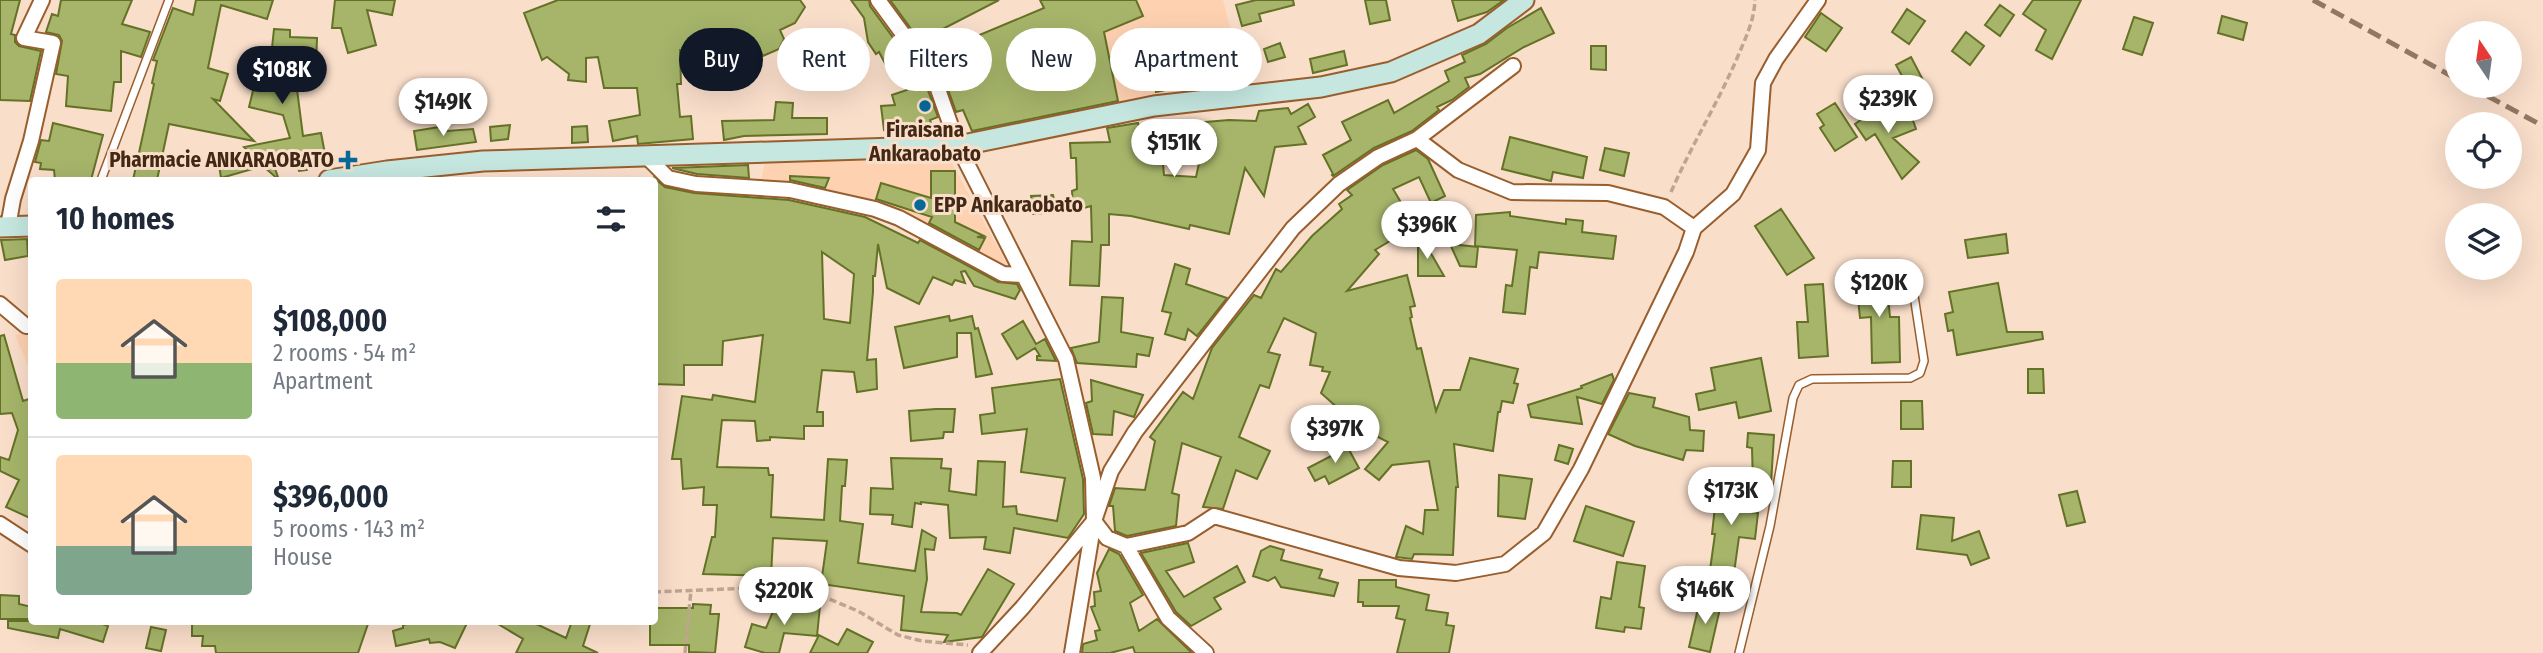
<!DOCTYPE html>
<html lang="en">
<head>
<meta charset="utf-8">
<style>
	:root { --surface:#fff; --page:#f2f2f3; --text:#1f2937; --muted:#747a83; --line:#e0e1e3; --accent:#111827 }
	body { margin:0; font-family:"Fira Sans Condensed",sans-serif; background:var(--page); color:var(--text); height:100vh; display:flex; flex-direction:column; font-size:26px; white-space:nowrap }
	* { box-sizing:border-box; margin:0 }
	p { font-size:23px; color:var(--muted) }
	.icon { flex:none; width:38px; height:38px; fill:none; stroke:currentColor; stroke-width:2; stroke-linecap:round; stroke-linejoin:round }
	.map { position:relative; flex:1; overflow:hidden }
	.side { position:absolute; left:28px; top:177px; width:630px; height:448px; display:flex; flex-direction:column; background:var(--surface); border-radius:7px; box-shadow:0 7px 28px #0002 }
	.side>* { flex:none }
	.top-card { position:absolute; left:679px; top:28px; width:665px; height:63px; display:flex; gap:14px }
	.needle { width:46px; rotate:347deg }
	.buttons { position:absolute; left:2445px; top:21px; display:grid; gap:14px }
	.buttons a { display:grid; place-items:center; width:77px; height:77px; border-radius:50%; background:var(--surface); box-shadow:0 7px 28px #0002; font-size:35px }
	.price { position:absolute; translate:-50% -60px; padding:0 16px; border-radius:24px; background:#fff; color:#222; font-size:23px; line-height:46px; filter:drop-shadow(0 2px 4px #0008) }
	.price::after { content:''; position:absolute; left:50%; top:42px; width:21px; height:16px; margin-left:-10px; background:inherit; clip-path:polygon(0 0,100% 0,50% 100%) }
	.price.current { background:var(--accent); color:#fff }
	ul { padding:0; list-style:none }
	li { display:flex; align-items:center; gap:21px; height:175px; padding:0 28px }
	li+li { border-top:2px solid var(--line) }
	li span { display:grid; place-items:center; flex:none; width:196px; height:140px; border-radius:7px; color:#555 }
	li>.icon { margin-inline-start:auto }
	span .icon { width:84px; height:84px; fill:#fffc; stroke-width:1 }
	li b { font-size:30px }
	h2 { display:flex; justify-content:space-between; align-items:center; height:84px; padding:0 28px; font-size:30px }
	.tag { padding:0 24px; border-radius:32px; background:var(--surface); box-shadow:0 7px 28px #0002; font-size:24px; line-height:63px }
	.tag.current { background:var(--accent); color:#fff }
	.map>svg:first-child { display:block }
</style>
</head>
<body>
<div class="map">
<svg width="2543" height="653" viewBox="0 0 2543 653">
	<rect width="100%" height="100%" fill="#f9deca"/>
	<!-- built -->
	<path fill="#fed2b1" d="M1071,0h152l23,92 -152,20 -12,-77z
		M948,156l60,110 -88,-44 -159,-40 4,-22z
		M31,333h1l-1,40 -16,-38z"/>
	<!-- building -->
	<path fill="#a6b56a" stroke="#647126" stroke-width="2" fill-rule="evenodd" d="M0,0h20l-9,34 4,1v7l4,4 22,5 -11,50 -30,-1z
		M61,0h71l-10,24 28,8 -9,25 -20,-6v31h-7l-3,29 -45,-5 2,-30 -12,-2 6,-33 -3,-6 -13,-3 6,-18 6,2z
		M196,0h77l-6,19 -46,-14 -13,63 20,6 -8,27 -7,-2 41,42 -85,-17 -12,56h-24l21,-96 -2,-1 5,-22 -4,-1 20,-52 20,7z
		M335,0h60l-3,15 -25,-5 9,35 -28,8 -7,-25h-9z
		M558,0h242l5,7 -10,16 -15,7 4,9 -5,10 -16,7 -8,-15 -16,7 -14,3 5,30 -16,2 -5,-31 -29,-2 1,34h-4l3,33 11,-1 2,23 -55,5 -1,-8 -24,5 -4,-20 31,-6 -3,-27h-33l-6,-31 -12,1v24l-18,-2 1,-6 -22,-17 -5,3 -18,-47z
		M851,0h18l1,6 54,74 14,37 -8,3 4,12 -25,3 -2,-9 -23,4 -3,-24 14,-1 -3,-10 15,-5 -14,-29 -7,4 -7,-13 -3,2 -8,-12 -4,-24z
		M890,0h109l-68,35 8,17 105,-44 -4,-8h96l7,16 -39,16 14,69 -146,30 -9,-21 -7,2 -15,-42z
		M1256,0h37l1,5 -35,9 2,7 -19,5 -6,-21z
		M1365,0h21l4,20 -20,4z
		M1452,0h52l-17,12 -29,9z
		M2033,0h48l-29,59 -16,-9 10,-20 -23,-16z
		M2000,5l14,10 -14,21 -15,-11z
		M1541,8l13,25 -30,14 -44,27 -15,4 4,9 -17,13 -15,7 2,3 -27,21 -38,17 -41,28 -1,-1 1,-1 -10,-19 28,-15 -9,-18 46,-22 6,13 55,-32 -4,-10 20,-9 -3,-7 24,-11 21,-16z
		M1907,9l18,12 -16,23 -17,-12z
		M1821,13l21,15 -16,23 -21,-14z
		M2222,16l25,7 -4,17 -25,-7z
		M2134,17l19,6 -11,32 -19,-6z
		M274,29l16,1v7l27,1 -1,29 -22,-1 9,70 18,-3 5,26 -15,3 -2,-9h-4l2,17 -8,1 -5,-16 -22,5 7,20 -16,-14 -42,12 -2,-13 36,-7 -11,-11 46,-9 -7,-23 -34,-8 13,-53 9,3z
		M1966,32l18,14 -14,19 -18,-14z
		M1280,43l5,14 -17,5 -4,-13z
		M1591,46h15v24l-15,-1z
		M1344,51l3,14 -34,8 -3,-14z
		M1209,52l6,27 -59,13 -7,-26z
		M1911,57l12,23 -15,7 -12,-22z
		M1864,95l19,27 27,-10 6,17 -23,9 26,24 -17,17 -27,-45 -9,6 -11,-16 10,-7 -10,-16z
		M776,102l17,1 -1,15h35v16l-83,2 -20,4 -2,-19 52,-1z
		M1835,103l22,34 -22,14 -15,-23 4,-3 -7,-11z
		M1308,104l7,13 -17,10 8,17 -31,3 -11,49 -19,-28 -16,66 -39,-9 -1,4 -58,-13 -22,-2v31h-8l-2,41 -29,-1 2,-44 20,1 -1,-36 -18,5 -1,-20 5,-2 -1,-31h-5l-1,-15 40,-1 -3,-14 31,-5 5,19 18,-2 3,35 32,2 8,-36 -8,1 -2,-19 35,-3 27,1 3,-10 29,-3 3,6z
		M53,123l50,12 -12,45h-36l-1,-10 -14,-1 1,-6 -6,-1 6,-22 8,1z
		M510,125l-2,14 -17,2 -1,-14z
		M446,126l1,5 26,-2 3,13 -59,8 -3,-19z
		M587,126l1,16 -16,1v-16z
		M1510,137l77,20 -4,21 -30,-6 -2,9 -49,-12z
		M1605,148l24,5 -5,23 -24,-6z
		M1416,150l12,9 17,37 -14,7 -12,-26 -26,12 22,37 -40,24 4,4 -32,37 60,-16 8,31 -5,1 2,10 -2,1 7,31 4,-1 15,63 8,-21h16l10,-32 48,11 -4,14 4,1 -5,19 -11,-2 -2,11h-2l-5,39 -39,-7 4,43h-2l-3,68 -39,-1 -2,5 -16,-2 10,-31 17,8 2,-24h13l-9,-49 -37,4 -13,15 -14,-11 23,-27 -28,-14 -39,-35 9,-21 -8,-1 1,-4 -13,-2 6,-32 -32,-15 -16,34 12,3 -11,33 -9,-3 -21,52 31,14 -13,28 -21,-9 -13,39 -20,-2 18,-50 -39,-14 -10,50 7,2 -3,31 -49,10 -12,-5 -2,-25h-4l6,-18 30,2 10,-49 -5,-4 33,-45 10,7 19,-51 42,-53 7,3 15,-29 5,3 31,-36 30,-27 -3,-5 13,-9 -5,-5 36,-25z
		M748,165l1,13 -52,-4 -25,-6z
		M931,171h24v51l29,14 -7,1 8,1 -6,12 -50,-27 3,-6 -56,-18 5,-16 50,15z
		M790,176l39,2 -4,10 -35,-8z
		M654,178l11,9 29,6 95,7 76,17 53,26 2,-3 78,42 19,2 3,6 -5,9 -41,-13 -9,-15 -4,1 4,11 -10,-3 -3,5 -19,-8 -14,27 -32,-16 -9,-44 -3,32h-2v16l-6,68 9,-1 1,30 -20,3 -3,-20 -32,-2 -5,42h6v14h-19v13l-34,-2v3l-13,1 -2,-20 -33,-1 -5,47 51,1 1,7h4l-2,42 53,3 4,-61 19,1 -2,26h-3l-2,35 23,3 -5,39 57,8 7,-41 14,8 -2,12 -9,-1 2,30 -6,33 36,1 4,2 27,-46 26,15 -32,53 -38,5 4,-7 -47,-5 3,-34 -83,-12 6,-43 -54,-3 -2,38 -68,-2 9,-37h3l2,-32h-14l1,-18 -21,2 -2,-30h-9l10,-63 30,4 1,-5 42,7 8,-67 -40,6 -1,24h-38v20l-30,-1zM822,252l32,22 -4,49 -26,-4z
		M1053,195l4,17 -24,2 -2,-18z
		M1781,209l33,49 -27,17 -32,-49z
		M1510,212v4l56,8v-5l17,2 -1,11 34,4 -3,23 -74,-7 -2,16 -7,-1 -5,47 -22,-2 3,-27 6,1 5,-36 -42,-4 1,-31z
		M1418,231l26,45h-26z
		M2006,234l2,19 -40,5 -3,-18z
		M27,239l1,17 -23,4 -4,-20z
		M1450,244l28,3 -2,20 -16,-1z
		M1175,264l15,5 -4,15 41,14 -30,38 -9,-7 -3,11 -20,-6 6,-21 -9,-2z
		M1886,276l4,41h9l1,45 -28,1 -1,-46 -11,1 -4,-39z
		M1998,283l9,49h35l1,7 -86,16 -4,-25 -5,1 -3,-17 8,-2 -4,-20z
		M1823,284l5,72 -29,2 -2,-36h11l-3,-37z
		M1102,297l21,1 -2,34 32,6 -4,18 -12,-2 -1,13 -59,-4 -6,-15 28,-6z
		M949,316l1,5 22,-5 3,13 3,-1 14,46 -16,3 -5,-44h-14v24l-53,11 -9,-41z
		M1023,321l13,23 9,-5 11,22 -19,-1v-4h3l-5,-8 -18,11 -15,-25z
		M4,335l19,66 9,-3v121l-26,-12 13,-27 -19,-9v-14l9,3 9,-30 -6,-17 -12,1v-78z
		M1761,358l10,53 -32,7 -3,-16 -37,8 -3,-16 19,-4 -4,-22z
		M2028,369h15l1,24h-16z
		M1612,374l2,6 -12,24 -25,-7 5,27 -51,-7 -3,-12 54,-17 -1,-2z
		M1060,379l23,100 1,35 -16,24 -54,-10 -4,25 -26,-4 2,-12 -36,1 -2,-33 -27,-3v2l-6,-1 -3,24 -20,-3 1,-9 -23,-1 1,-26 22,1 -2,-31 51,1 -1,9 10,1 -2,22 27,4 2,-34 27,1 -2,45 13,-1 1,8 40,7 8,-43 -44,-6 6,-43 -45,5 -2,-19 15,-2 -3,-25z
		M1091,380l52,15 -9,22 -20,-6 -2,24 -19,-1 -7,-31 6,-2z
		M1629,393l26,5 -2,9 36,10 1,13 14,1 -1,20 -17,-1 -3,10 -48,-14 -27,-12z
		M1901,401h21l1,28h-22z
		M936,409h19l-2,23h-9l-1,6 -32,3 -2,-30z
		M1748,433l26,2 -3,49 -18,1 -1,-37 -5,-1z
		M1342,437l17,31 -30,16 -4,-8 -10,5 -7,-13 29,-15z
		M1559,445l14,4 -5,15 -13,-4z
		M1893,461h18v26h-19z
		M1499,475l33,4 -7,40 -27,-3z
		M1717,488l33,4 -2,20 10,1 -3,26 -16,-2 -5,36 -24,-3 5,-36h-3z
		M2077,491l8,31 -18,4 -8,-31z
		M1586,506l48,16 -11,34 -49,-15z
		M1921,515l33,3 -2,23 27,-10 10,27 -18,7 -4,-10 -50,-6z
		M1188,543l6,19 -28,9 18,26 53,-31 8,16 -31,16 7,11 -30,17 -15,-14 -35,-59z
		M1270,546l14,4 -3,10 41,10 -3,8 19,5 -4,13 -53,-9 -6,-10 -7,4 -15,-5 8,-25z
		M1109,549l10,5 24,41 -13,8 9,28 18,-12 35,34h-57l-2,-6 -23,6h-28l1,-9 14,-4 -2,-9 5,-1 -9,-23 4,-1 -1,-14 7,-1 -4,-18z
		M1617,562l28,4 -6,41 5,1 -3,21 -16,-2 -1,5 -28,-4 5,-31 10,2z
		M1359,580h37v7l33,8 -3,15 22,3 -2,12 8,1 -5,27h-52l8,-33 -9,-2 3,-12h-36v-4h-5z
		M0,595l19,1v8l13,3v12h-32z
		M1700,600l21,4 -11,48 -21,-5z
		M777,602l25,9v-8l18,3 -3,30 -33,-3 -5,20h-14l-20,-6 7,-23 14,4z
		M693,604l18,1 -1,9h9l-4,39 -26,-1v-7h-39v-24h4v-13h39z
		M8,621h86l14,5 -5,16 -43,-13 -2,9 -50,-10z
		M192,621h177l-11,32h-142l-1,-7h-13l1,-10h-11z
		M419,621h49l-13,27 -15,-6 -10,1 -1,-4 -33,7 -3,-15 10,-3v-3z
		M493,621h37l36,17 6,-17h19l-8,25 15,7h-82l7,-14z
		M151,627l15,3 -5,21 -15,-3z
		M847,629l26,13 -6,11h-57l9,-18 19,10z"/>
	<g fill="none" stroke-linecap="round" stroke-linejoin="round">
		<!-- lane casing -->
		<g stroke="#995e2d" stroke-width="10">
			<path id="lane" d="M101,180l68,-180
				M1739,653l31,-127 23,-128 6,-13 13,-6 98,-1 10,-5 4,-12 -11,-72"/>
		</g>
		<!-- street casing -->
		<g stroke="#995e2d" stroke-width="18">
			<path id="street" d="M878,0l55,75 25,71 108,213 27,119 1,43 -22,132
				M647,157l21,21 28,6 94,6 85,19 24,9 104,56 19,1
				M8,227l5,-28 18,-58 22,-98 -29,-5 18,-38
				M1694,228l39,-34 25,-44 5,-67 13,-24 42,-59
				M0,304l26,22 6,-1
				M1094,521l13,17 19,8 62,-13 26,-17 185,52 57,5 49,-9 39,-31 37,-64 105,-217 8,-24 -30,-21 -56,-14 -96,-1 -54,-22 -41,-31 96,-73
				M0,524l32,21
				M1126,546l42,72 38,35
				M980,653l42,-45 72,-87 17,-50 24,-39 158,-204 46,-44 39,-27 39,-18"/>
		</g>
		<!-- secondary casing -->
		<g stroke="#995e2d" stroke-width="23">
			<path id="secondary" d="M329,180l58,-9 96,-10 475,-15 196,-40 167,-19 70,-15 88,-38 45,-34
				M0,227l32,-1"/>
		</g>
		<!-- path -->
		<path stroke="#bfa490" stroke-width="3.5" stroke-dasharray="7 3.5" stroke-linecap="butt" d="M1671,192c20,-46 47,-89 67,-136 8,-19 16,-35 17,-56
			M654,592l144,-6 60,25 40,24 24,6 46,4
			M685,653l6,-63"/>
		<!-- lane -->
		<use href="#lane" stroke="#fff" stroke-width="7"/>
		<!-- street -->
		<use href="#street" stroke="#fff" stroke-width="14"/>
		<!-- secondary -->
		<use href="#secondary" stroke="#c5e7e0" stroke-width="19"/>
		<!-- rail -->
		<path stroke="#927864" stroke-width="5" stroke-dasharray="14 7" stroke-linecap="butt" d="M2313,0l144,79
			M2469,86l74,40"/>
	</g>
	<!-- markers -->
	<g fill="#076998" stroke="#f9deca" stroke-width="2.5">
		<circle cx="925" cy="106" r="7"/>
		<path d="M344.5 149.5h7v7h7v7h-7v7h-7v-7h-7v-7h7z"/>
		<circle cx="920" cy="205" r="7"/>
	</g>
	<g text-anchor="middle" stroke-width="6" stroke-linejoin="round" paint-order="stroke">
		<!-- poi labels -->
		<g font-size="21" font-weight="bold" fill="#432915" stroke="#f9deca">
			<text x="925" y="137">Firaisana<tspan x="925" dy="24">Ankaraobato</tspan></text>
			<text x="334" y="167" text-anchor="end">Pharmacie ANKARAOBATO</text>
			<text x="934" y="212" text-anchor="start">EPP Ankaraobato</text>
		</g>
	</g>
</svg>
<div class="buttons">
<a><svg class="needle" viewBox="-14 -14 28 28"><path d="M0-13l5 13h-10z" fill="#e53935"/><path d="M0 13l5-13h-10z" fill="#747a83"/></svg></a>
<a><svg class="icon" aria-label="locate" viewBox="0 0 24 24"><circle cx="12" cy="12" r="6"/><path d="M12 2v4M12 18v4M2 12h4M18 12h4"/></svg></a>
<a><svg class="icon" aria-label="layers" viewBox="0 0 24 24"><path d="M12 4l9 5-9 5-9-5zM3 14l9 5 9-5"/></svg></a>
</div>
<b class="price current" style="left:282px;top:106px">$108K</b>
<b class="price" style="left:1888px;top:135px">$239K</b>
<b class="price" style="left:443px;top:138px">$149K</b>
<b class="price" style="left:1174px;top:179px">$151K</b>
<b class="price" style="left:1427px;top:261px">$396K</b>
<b class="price" style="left:1879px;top:319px">$120K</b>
<b class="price" style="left:1335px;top:465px">$397K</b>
<b class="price" style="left:1731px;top:527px">$173K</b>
<b class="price" style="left:1705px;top:626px">$146K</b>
<b class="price" style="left:784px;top:627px">$220K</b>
<div class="top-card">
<a class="tag current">Buy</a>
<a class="tag">Rent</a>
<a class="tag">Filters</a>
<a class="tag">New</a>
<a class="tag">Apartment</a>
</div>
<section class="side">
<h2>10 homes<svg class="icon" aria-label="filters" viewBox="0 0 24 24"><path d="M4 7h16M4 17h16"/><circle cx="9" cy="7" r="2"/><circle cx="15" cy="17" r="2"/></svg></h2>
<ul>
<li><span style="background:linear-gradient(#ffd9b3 60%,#8fb573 0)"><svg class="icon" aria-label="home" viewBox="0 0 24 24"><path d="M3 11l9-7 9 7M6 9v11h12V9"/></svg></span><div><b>$108,000</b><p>2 rooms · 54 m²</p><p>Apartment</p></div></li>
<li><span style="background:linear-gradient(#ffd9b3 65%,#7fa58c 0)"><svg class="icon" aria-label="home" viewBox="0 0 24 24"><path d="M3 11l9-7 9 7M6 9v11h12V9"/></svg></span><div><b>$396,000</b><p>5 rooms · 143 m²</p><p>House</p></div></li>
</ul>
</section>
</div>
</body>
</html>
